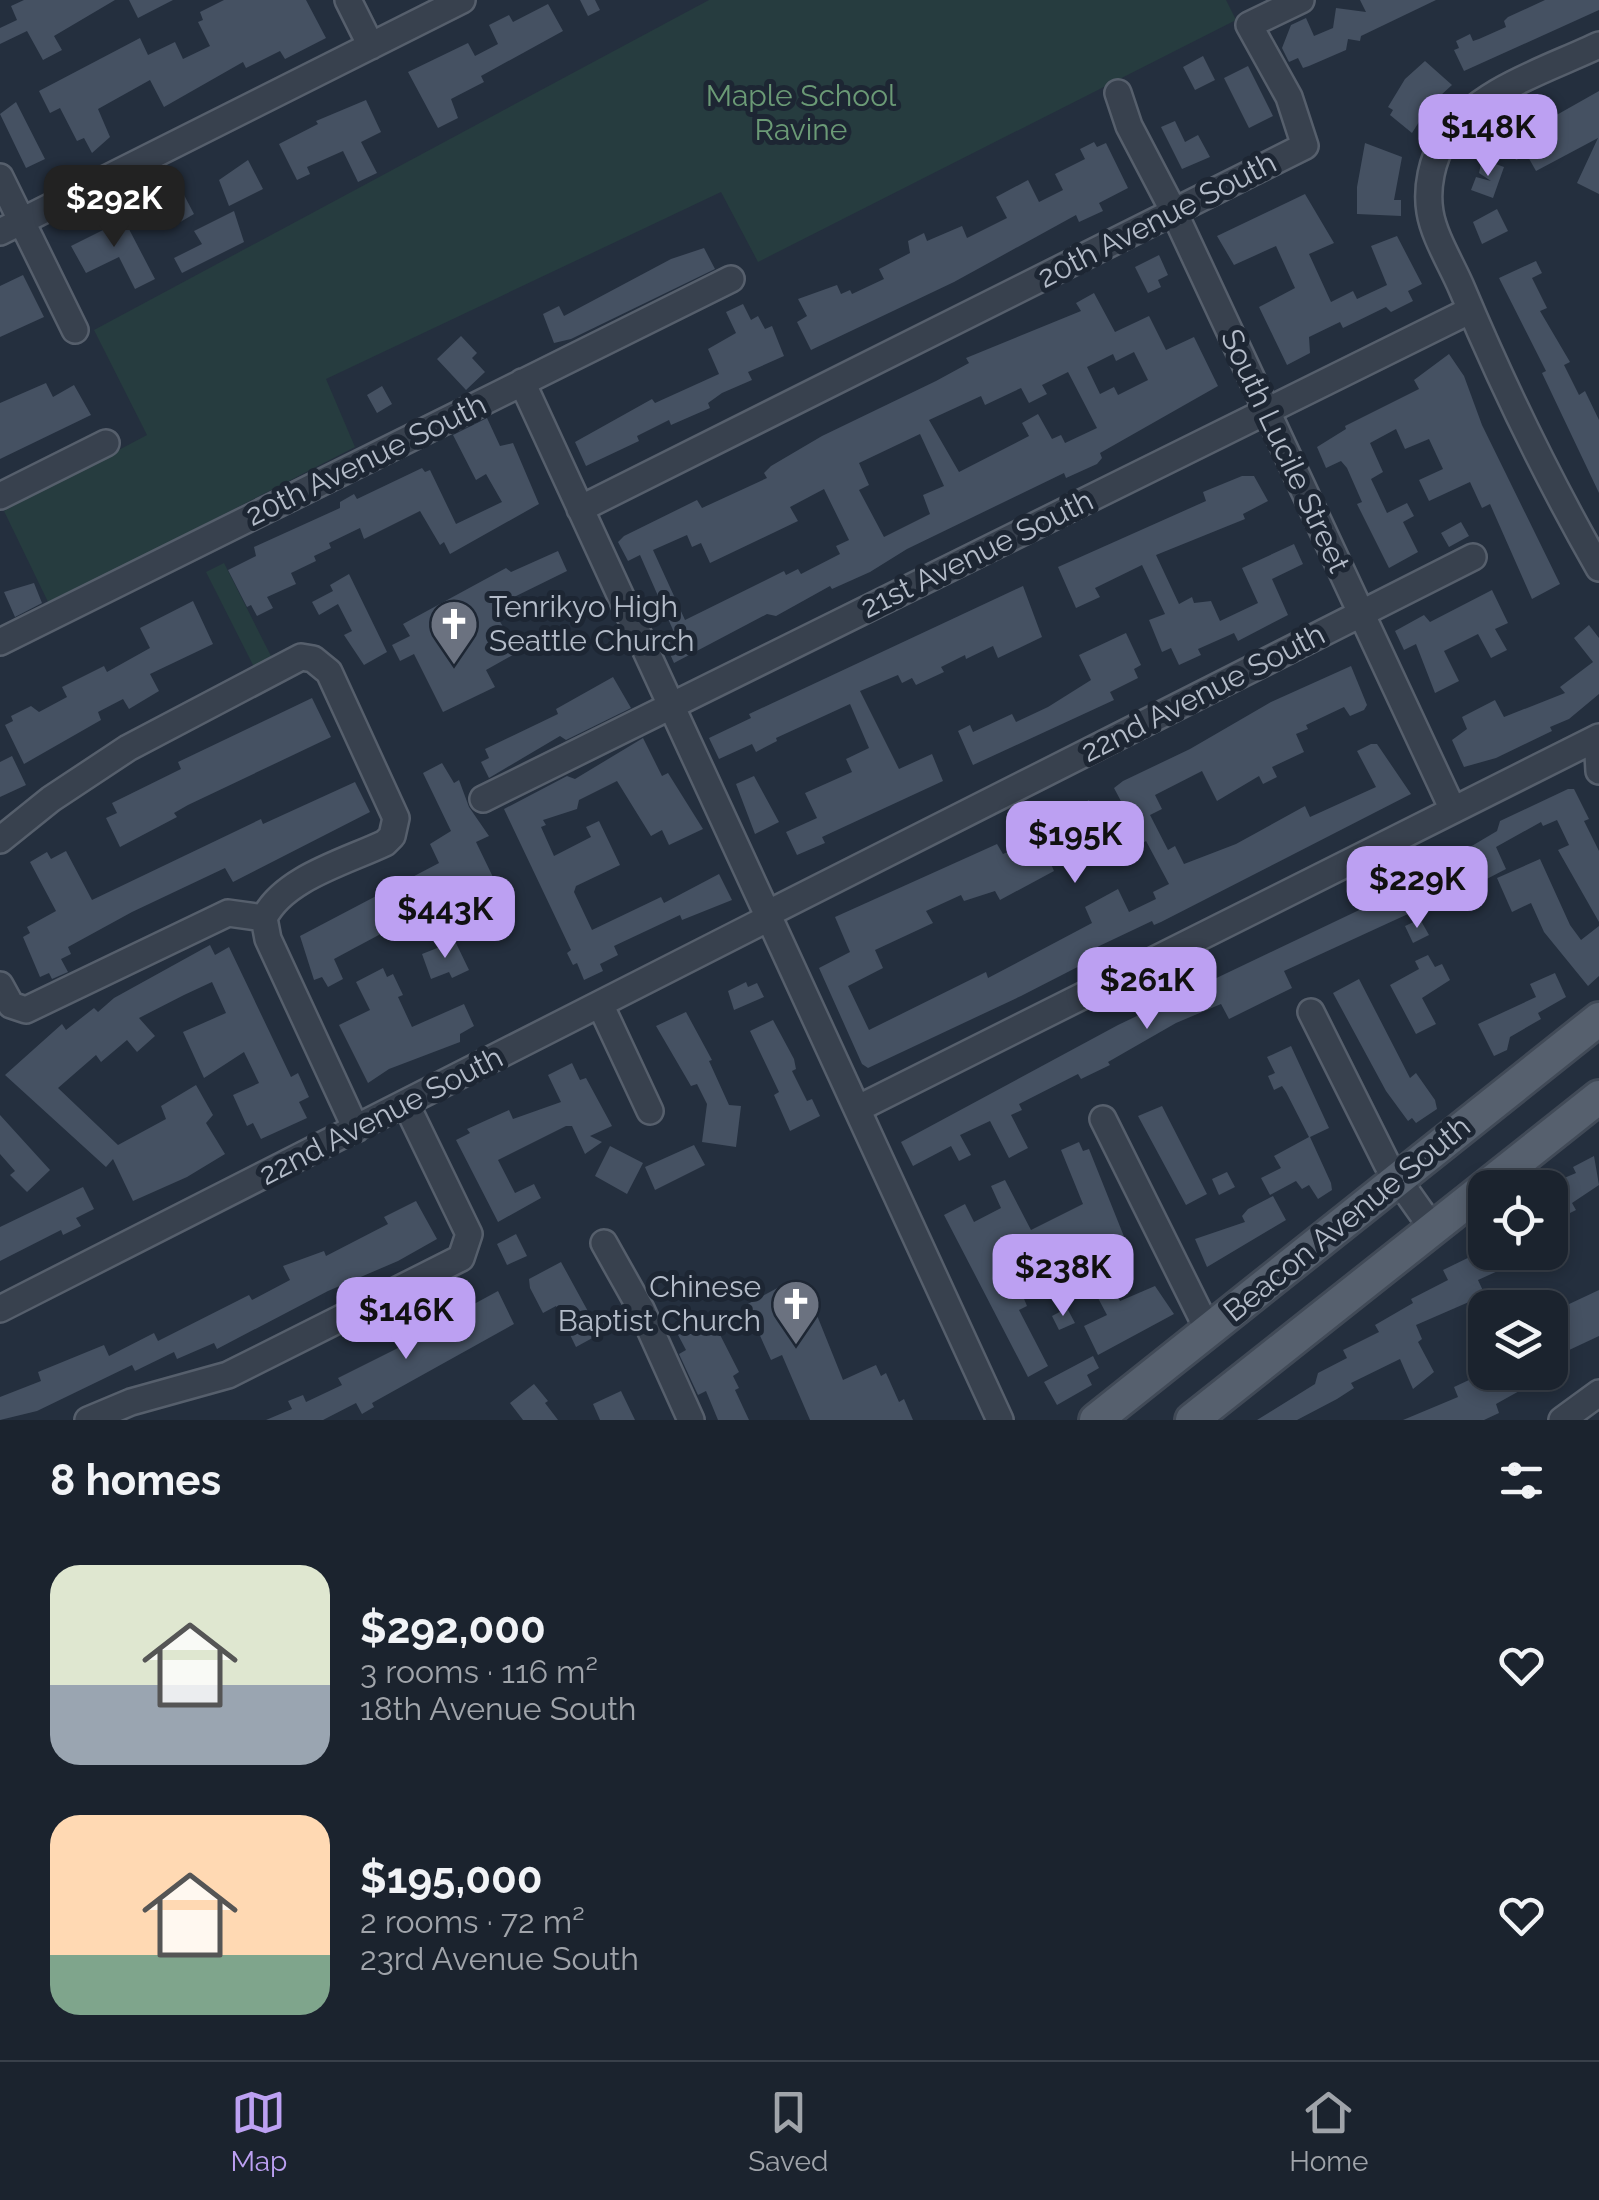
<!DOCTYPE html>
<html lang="en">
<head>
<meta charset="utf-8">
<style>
	:root { --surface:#1b232e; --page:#282f3a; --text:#f1f3f6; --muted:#a0a4aa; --line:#39404a; --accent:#bca0f2 }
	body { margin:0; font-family:Raleway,sans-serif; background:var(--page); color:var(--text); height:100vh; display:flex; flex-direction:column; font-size:38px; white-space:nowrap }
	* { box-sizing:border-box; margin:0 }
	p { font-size:32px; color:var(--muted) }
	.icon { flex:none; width:55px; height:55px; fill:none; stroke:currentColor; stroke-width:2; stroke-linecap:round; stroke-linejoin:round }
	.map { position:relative; height:1420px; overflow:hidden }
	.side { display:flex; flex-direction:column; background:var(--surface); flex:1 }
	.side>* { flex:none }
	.fabs { position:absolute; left:1468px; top:1170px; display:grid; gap:20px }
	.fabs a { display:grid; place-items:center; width:100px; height:100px; border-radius:20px; background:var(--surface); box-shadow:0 5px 15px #0003,0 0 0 2px var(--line); font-size:50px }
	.price { position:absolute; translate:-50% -85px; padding:0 22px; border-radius:20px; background:var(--accent); color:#111; font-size:32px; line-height:65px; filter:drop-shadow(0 2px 5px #0008) }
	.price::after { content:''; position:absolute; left:50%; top:60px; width:30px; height:22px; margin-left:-15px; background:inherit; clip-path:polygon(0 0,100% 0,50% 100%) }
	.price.on { background:#222; color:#fff }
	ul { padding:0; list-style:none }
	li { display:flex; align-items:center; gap:30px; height:250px; padding:0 50px }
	li span { display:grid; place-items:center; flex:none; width:280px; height:200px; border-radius:30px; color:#555 }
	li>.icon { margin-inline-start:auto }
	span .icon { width:120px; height:120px; fill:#fffc; stroke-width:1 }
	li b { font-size:42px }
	h2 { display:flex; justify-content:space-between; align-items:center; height:120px; padding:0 50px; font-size:42px }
	.tabs { display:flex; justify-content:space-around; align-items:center; height:140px; border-top:2px solid var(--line); background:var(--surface); font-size:28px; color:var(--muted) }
	.tabs a { display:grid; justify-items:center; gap:5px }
	.tabs .on { color:var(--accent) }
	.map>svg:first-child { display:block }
</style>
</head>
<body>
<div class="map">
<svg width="1599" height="1420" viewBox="0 0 1599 1420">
	<rect width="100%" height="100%" fill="#242f3e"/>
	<!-- green -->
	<path fill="#263c3f" d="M709,0h517l10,20 -478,242 -37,-70 -395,187 29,68 -306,157 -45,-93 143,-76 -53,-105z
		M224,563l48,95 -18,9 -48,-95z"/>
	<!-- building -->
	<path fill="#455162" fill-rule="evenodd" d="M24,0h91l-61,36 8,14 -19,10 -16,-29 -27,13v-16l17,-8 -6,-14z
		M129,0h44l-35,18z
		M224,0h82l20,38 -41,21 -5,-8 -34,17 -3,-6 -79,45 -14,-27 -52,29 12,28 -18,16 -8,-15 -7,3 -17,-33 -10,5 -11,-22 101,-53 8,17 27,-13 8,17 27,-13 -12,-24 5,-2 -3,-8z
		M580,0h15l5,10 -12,6z
		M1360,0h76l-75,36 -1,5 -12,-2 -2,11 -37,16 -6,2 -5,-10 -9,4 -7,-14 9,-23 15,-7 8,18 19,-8 3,-20 30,4z
		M1545,0h54v10l-135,61 -10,-21 5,-2 -3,-7 14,-7 3,7 6,-2 27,-12 -2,-6 4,-4z
		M548,4l15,27 -82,45 3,6 -33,17 7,19 -20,10 -30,-56 60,-29 7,13 23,-12 -9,-19 20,-10 4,7z
		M1203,56l12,24 -20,10 -12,-23z
		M1425,61l27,24 -23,21 -17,27 -22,-18 3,-5 -5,-3 17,-28z
		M1248,66l25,50 -24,12 -25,-50z
		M1599,91v103l-22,-11 21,-45 -62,33 -9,-16 -11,5 -11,-23 23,-12 2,5z
		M366,100l15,32 -20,10 16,31 -19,9 -15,-31 -36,16 3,7 -13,6 -18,-36 39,-20 -2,-3z
		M16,102l29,57 -19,9 -26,-54z
		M1175,121l10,21 13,-7 12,22 -28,12 -21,-42z
		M1094,142l3,5 9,-4 22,45 -29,15 4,8 -24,11 -3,-7 -122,67 -143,68 -14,-28 10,-6 -9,-17 39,-14 4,9 9,-4 2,4 32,-15 -5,-10 31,-16 -2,-12 16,-8 3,8 35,-15 5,12 40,-20 -11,-21 32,-17 11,22 24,-12 -8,-16 30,-15 -5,-10z
		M1365,143l37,14 -8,43h7v16l-44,-2v-27z
		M1482,159l22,8 -11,31 -22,-8 5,-13 15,4 -12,-8z
		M248,160l15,29 -34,17 -10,-26z
		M183,193l11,21 -24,14 -12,-21z
		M1305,194l29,49 -25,11 22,48 22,-11 4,8 30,-14 -16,-39 26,-10 25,48 -14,7 5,10 -22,11 -5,-5 -43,21 -3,-6 -31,15 1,16 -23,12 -28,-58 36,-19 -19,-42 -42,19 -17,-29z
		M118,208l37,71 -20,10 -16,-32 -33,16 -15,-27 34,-17 -2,-4 6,-3 -4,-7z
		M1497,209l11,22 -26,13 -9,-22z
		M234,211l10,31 -62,31 -8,-15 28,-14 -8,-13z
		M704,248l11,21 -144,70 -17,4 -11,-29 16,-8 5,10 107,-57z
		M1159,255l9,20 -10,5 3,7 -13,6 -13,-26z
		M1536,261l6,12 -10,5 15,30 -7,3 30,51 -6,3 15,30 6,-4 14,29v73l-57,-120 4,-2 -47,-93z
		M23,275l21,42 -44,20v-51z
		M1094,293l21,39 34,-16 17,34 28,-13 24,49 -118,67 2,5 -5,6 -31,14 -2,-5 -157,76 -37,23 -38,17 -2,-3 -54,30 -9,-2 -93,49 -9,-20 8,-13 -33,-75 -12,6 -10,-19 6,-6 73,-36 5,8 65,-30 -3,-5 7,-7 51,-30 114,-55 33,-18 -3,-5 115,-47 -5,-8zM1134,352l14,28 -30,15 -4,-8 -14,7 -13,-27 26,-13 3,7zM1068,372l29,56 -32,15 -4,-8 -9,4 -14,-25 -16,9 7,13 -70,36 -30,-52 52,-24 4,9 36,-17 8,15 18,-9 -5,-9zM920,434l24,52 -21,9 7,19 -46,23 -25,-47 10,-5 -10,-22zM824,489l25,51 -13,6 4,8 -39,20 -3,-5 -12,6 -2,-4 -99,49 -32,-70 34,-15 5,12 9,-4 9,20 88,-42 -8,-14z
		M743,304l8,16 7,-4 7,13 7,-3 12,30 -36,16 4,8 -30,13 -14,10 2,5 -39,17 -2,-5 -32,16 2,5 -53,25 -11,-24 77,-43 3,4 64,-29 -11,-25 28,-16 -10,-21z
		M461,336l16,17 -5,5 13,14 -19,18 -29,-31z
		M1449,354l15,22 18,49 78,159 -28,15 -42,-95 -8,4 -12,-26 -41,19 -10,-21 24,-11 -14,-30 -24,10 -9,-20 -26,14 13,29 -12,7 16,34 20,-10 7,13 -11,6 15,30 -29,16 -32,-64 5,-2 -15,-34 -6,-7 -15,7 -9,-21 29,-18 -1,-3 74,-37 -5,-9z
		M46,383l7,14 21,-12 17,30 -91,44v-56z
		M382,386l10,18 -15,9 -10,-18z
		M487,418l13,28 13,-3 26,61 -89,50 -6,-12 -4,3 -20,-34 -56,28 -4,-11 -31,15 2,5 -17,8 2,5 -25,12 5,11 -29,13 6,11 -16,8 -6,-11 -4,2 -19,-37 28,-14 -2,-9 86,-39v-6l14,-8 3,5 65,-31 3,4 5,-2 26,54 46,-22 -16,-28 -10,6 -23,-45z
		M1242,476h12l14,25 -25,13 2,5 -89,36 23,49 13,-7 2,6 17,-2 9,20 38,-18 -16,-35 52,-24 9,20 -31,15 16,36 -50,26 -4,-8 -36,16 3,6 -22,10 -8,-17 -9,4 -13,-32 16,-6 -23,-49 -47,23 5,9 -24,11 -18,-41 148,-66 -3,-9z
		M1461,522l8,14 -20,11 -8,-14z
		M558,551l9,20 -75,37 26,44 -32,18 9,17 -52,25 -29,-58 -14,7 -8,-16 18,-9 -7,-12 103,-56 5,4z
		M349,574l38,78 -23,13 -20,-30 8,-4 -14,-27 -19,11 -7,-13 21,-11 -3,-6z
		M34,583l8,20 -27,14 -11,-25z
		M1023,586l19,51 -44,21 -5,-12 -27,13 -1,-4 -24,12 3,5 -28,13 -4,-7 -10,5 -4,-8 -38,16 39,78 33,-15 11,27 -121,56 3,6 -28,12 -11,-23 31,-14 -12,-25 47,-21 -6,-13 23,-11 -19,-44 -74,34 1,3 -21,11 -4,-8 -33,15 -10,-21 42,-20 -2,-4z
		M1492,590l16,33 -13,6 12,21 -16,8 -13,-24 -34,17 15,30 -24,12 -19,-49 -12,6 -9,-19 29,-16 6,7z
		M193,601l20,43 -63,30 9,17 -30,18 -6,-10 -25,13 3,8 -77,44 -19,-39 8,-4 -2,-5 20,-10 8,6 28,-15 -5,-10 42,-21 3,6 43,-24 -10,-20z
		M1589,625l10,13v56l-30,25 -19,8 2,4 -56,27 -32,9 -12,-27 15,-11 -5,-12 33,-17 9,17 61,-24 -5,-6 33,-25 -19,-24z
		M1126,633l15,32 -7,4 4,9 -28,14 4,8 -141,65 -15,-34 12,-6 3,7 39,-18 4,8 32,-15 43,-27 -12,-25z
		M1351,666l16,39 -3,5 -14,6 -6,-9 -38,18 2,4 -12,5 8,18 -32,15 5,10 -14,7 -4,-8 -42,25 -15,-30 -47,24 7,14 -12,6 18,35 7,-4 9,18 52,-20 69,-38 5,11 66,-30 -19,-36 14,-7h6l34,50 -250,128 -7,3 -2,-4 -57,27 4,8 -78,40 -153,72 -6,-4 -43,-96 31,-16 -15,-35 162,-73 6,10 46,-21 1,-10 39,-23 8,18 26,-13 -9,-17 9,-7 67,-32 81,-47zM1132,825l9,19 5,-3 23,43 -16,8 3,7 -27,13 -11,-23 -33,18 7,16 -104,55 -2,-6 -117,58 -21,-44 35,-18 -8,-18 58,-27 -7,-12 35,-16 3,6 31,-10 5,9 54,-29 -6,-14 39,-20z
		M613,677l18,31 -65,32 -6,-4 -71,42 -8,-16 8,-4 -4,-9 73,-35 -2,-5z
		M312,698l19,39 -143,68 -14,8 3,4 -57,30 -14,-29 11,-5 -5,-10 69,-34 -3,-7z
		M643,738l19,38 6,-3 35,56 -34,16 -7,-15 -11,6 -34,-55 -38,19 -2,9 -34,11 3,5 -5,2 13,29 37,-19 -5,-10 13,-6 21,44 -44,21 -2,6 18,38 69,-33 3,6 55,-29 13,26 -50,20 -2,-5 -66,31 4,9 -18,9 3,7 -19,9 -7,-17 -4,2 -6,-12 4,-3 -67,-141 63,-33 8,3z
		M12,756l14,29 -26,12v-35z
		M442,763l12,20 5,-3 10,27 20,29 -13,6 30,62 -30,15 -17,-27 -125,67 9,20 -15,8 -6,-10 -8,3 -14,-44 139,-73 -9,-19 21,-13 -28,-58z
		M754,776l25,46 -24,12 -19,-50z
		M355,782l15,30 -137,70 -8,-14 -93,44 -64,35 3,7 -10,5 7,13 -16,7 -3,-6 -9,4 -17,-40 7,-4 -3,-6 29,-16 -26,-49 17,-10 4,7 15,-8 26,49 169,-81 2,5z
		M1568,789h6l15,30 -5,2 15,30v71l-41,-72 11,-5 -12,-25 -14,6 -2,-4 -45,25 10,22 -27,14 -4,-9 -42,21 -10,-20 74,-44 3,-10z
		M1540,859l30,66 11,15 18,-14v50l-11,10 -44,-54 -13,-29 -19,9 -15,-34z
		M1397,892l11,22 -124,57 8,17 -63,31 -8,-15 -45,19 -68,39 2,3 -29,14 -3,-5 -59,30 3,6 -11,5 17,33 -19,10 -19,-37 -30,14 11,20 -12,6 -8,-15 -38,20 -12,-24 217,-117z
		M1420,919l9,16 -16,8 -8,-17z
		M455,941l14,29 -17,8 -3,-6 -18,7 -9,-25z
		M210,945l5,10 14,-8 62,130 7,-4 11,24 -10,5 8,16 -46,21 -8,-16 -6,3 -14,-31 26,-12 -15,-31 -40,26 -21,-46 43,-19 -14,-31 -28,13 -45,23 16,18 -18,16 -10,-12 -26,22 -5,-7 -38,33 60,57 48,-26 -5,-13 35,-21 17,30 -7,8 19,31 -38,23 -54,24 -20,-42 -7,8 -101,-92 57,-51 4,6 28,-22 4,4 16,-14z
		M1428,955l7,12 7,-3 8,16 -28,18 14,26 -20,10 -26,-49 29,-16 -4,-8z
		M383,968l4,9 6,-3 10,21 -5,2 14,30 52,-23 10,22 -14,8v8l-71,27 -21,14 -29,-58 31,-15 -14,-28z
		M1555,973l11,24 -28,16 3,6 -31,18 -3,13 -13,6 -16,-32 58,-27 -6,-13z
		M1359,979l51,99 6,-5 19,27 2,9 -21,14 -4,-5 -4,3 -22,-30 -53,-98z
		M746,982l2,5 9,-4 7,14 -30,13 -6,-19z
		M686,1012l26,48 -3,1 20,44 12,1 -5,41 -34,-5 5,-38 -10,-20 -6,2 -35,-60z
		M773,1020l21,39 2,10 -4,2 15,30 5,-2 8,17 -30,15 -16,-36 5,-3 -29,-61z
		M1291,1046l38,82 -19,9 21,46 1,7 -14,9 -9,-14 -7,4 -6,-8 -26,14 -9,-17 20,-10 -7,-12 35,-19 -23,-45 -4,-6 -8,4 -6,-14 7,-3 -8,-16z
		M572,1063l8,17 6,-2 26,48 -22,10 12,6 -17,12 -13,-28h-6l-68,34 17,33 19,-9 7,14 -43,24 -42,-82 14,-7 -3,-4 42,-19 4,9 48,-17 -13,-27z
		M1162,1106l45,88 -21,11 -48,-89z
		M0,1115l50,55 -23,22 -17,-17 5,-4 -15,-17z
		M1079,1142l4,9 6,-2 38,95 -5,3 8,16 -23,12 13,26 35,-15 19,28 -76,41 -14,-29 23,-11 -18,-34 -21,10 -7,-15 6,-3 -13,-27 -6,2 -4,-7 -37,17 20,48 -8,4 29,56 -20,11 -84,-162 21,-11 9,18 27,-14 -10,-22 14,-6 26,50 52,-26 -22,-54z
		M694,1145l11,20 -50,25 -10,-23z
		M610,1146l33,17 -16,31 -32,-18z
		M1594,1156l5,29 -27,18 4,7 -12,6 3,13 -17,9v-54l26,-11 -3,-6z
		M1227,1172l8,15 -16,8 -7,-16z
		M83,1187l11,22 -18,9 5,8 -18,9 -2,-5 -61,31v-34z
		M1273,1196l13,24 -79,47 -12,-28 50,-17 -3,-6 6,-7z
		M416,1201l21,38 -39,22 -70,30 -111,58 -3,-6 -37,16 -3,-7 -39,19 -3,-6 -95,46 -37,9v-23l41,-16 -3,-9 66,-27 5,11 45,-23 4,8 91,-46 3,5 38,-20 -7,-14 41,-15 2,5 62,-32 -4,-7z
		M516,1234l11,22 -20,9 -10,-21z
		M1480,1252h12l8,18 -22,10 7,15 -69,30 6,14 -4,3 16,30 -21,17 -13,-30 -49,24 3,5 -17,11 -40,21h-40l58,-36 3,-11 29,-15 -4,-8 36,-18 -4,-7 38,-22 -2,-4 37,-19 -5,-10z
		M561,1262l29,53 7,-4 10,19 -31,17 -20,-41 -13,7 -13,-25 -1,-9z
		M792,1280l3,7 9,-4 39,97 33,-15 5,11 5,-3 13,29 5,-3 9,21h-103l-28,-65 -11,5 -25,-55z
		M1599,1290v46l-49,23v-46z
		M498,1291l16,33 -142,79 2,4 -12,7 -6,-11 -33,17h-57l26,-11 -4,-8 15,-6 3,7 36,-17 -4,-7 102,-51 -1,-4z
		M1067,1308l8,15 -16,7 -7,-14z
		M705,1315l7,4 27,53 -6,4 6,12 -4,2 14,30h-31l-12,-29 -8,4 -19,-41 7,-4 -10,-19z
		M1093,1356l6,12 -12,7 5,10 -35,20 -13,-23z
		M1486,1372h38l6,13 -34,19 3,9 -15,7h-81l55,-23 -4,-10z
		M534,1384l14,17 -3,2 13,17h-35l-13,-17z
		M621,1391l14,29h-35l-7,-16z"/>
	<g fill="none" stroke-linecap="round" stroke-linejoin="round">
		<!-- minor casing -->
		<g stroke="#565f6c" stroke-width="30">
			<path id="minor" d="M348,0l23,46
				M1599,45c-50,24 -122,45 -154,94 -13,20 -19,49 -15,73 4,25 22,53 32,77 40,95 86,190 137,279
				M1118,93l11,33 45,86 279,598
				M0,177l75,153
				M0,232l462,-232
				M522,382l243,527
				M0,496l106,-53
				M580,509l725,-363 -16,-49 -40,-72 52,-25
				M0,642l731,-363
				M1597,738l2,33
				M483,799l988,-489
				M0,840l51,-41 77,-51 173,-91 12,2 16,13 67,146 -4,18 -7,7c-40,19 -101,35 -121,75l-36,-5 -202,97 -15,-5 -11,-20
				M773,911l700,-354
				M264,918l4,21 88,190
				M772,924l228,496
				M600,1004l50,107
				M1311,1012l76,152 46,65
				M857,1109l742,-372
				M1103,1119l106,213
				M604,1243l37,66 50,111
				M0,1309l761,-387
				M88,1420l43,-18 97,-27 233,-117 8,-24 -63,-130
				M1562,1420l37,-27"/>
		</g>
		<!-- major casing -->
		<g stroke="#414a57" stroke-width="38">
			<path id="major" d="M1096,1420l503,-401
				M1192,1420l407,-323"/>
		</g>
		<!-- minor -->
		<use href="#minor" stroke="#38414e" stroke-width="25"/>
		<!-- major -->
		<use href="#major" stroke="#56606e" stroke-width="32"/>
	</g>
	<!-- icons -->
	<defs>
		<g id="church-pin" transform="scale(2.5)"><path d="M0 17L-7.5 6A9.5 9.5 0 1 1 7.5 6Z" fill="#6b7280" stroke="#1d2633"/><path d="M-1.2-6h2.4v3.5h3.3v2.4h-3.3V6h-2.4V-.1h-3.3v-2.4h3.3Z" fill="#fff"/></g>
	</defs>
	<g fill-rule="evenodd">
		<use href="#church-pin" x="454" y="624"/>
		<use href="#church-pin" x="796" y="1304"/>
	</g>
	<g text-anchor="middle" stroke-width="10" stroke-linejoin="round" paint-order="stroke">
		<!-- park labels -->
		<g font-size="30" fill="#6b9a76" stroke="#1d2633">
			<text x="801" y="106">Maple School<tspan x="801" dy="34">Ravine</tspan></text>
		</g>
		<!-- street labels -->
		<g font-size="30" fill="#b4bcc9" stroke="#1d2633">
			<text transform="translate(1157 220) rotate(-27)" y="10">20th Avenue South</text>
			<text transform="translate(1285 451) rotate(65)" y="10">South Lucile Street</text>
			<text transform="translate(366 460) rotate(-26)" y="10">20th Avenue South</text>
			<text transform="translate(977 554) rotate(-26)" y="10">21st Avenue South</text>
			<text transform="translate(1203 693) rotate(-27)" y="10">22nd Avenue South</text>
			<text transform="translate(381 1116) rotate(-27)" y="10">22nd Avenue South</text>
			<text transform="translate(1347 1219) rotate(-39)" y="10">Beacon Avenue South</text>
		</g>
		<!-- poi labels -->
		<g font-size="30" fill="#b4bcc9" stroke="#1d2633" text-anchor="start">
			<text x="489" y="617">Tenrikyo High<tspan x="489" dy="34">Seattle Church</tspan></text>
			<text x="761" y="1297" text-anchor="end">Chinese<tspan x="761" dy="34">Baptist Church</tspan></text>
		</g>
	</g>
</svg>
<div class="fabs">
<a><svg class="icon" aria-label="locate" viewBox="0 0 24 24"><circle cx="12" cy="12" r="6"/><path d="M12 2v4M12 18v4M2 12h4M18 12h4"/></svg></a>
<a><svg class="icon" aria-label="layers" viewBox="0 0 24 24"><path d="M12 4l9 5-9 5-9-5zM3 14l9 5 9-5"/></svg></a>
</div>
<b class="price" style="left:1488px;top:179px">$148K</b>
<b class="price on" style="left:114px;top:250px">$292K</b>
<b class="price" style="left:1075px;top:886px">$195K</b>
<b class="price" style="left:1417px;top:931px">$229K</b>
<b class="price" style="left:445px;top:961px">$443K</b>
<b class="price" style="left:1147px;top:1032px">$261K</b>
<b class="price" style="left:1063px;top:1319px">$238K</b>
<b class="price" style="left:406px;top:1362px">$146K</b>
</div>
<section class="side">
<h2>8 homes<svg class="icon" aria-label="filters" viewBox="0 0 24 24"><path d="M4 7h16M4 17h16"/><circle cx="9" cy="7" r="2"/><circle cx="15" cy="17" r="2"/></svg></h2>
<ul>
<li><span style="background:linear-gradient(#dfe7d0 60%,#9aa5b1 0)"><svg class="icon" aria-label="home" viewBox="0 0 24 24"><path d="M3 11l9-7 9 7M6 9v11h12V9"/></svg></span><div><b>$292,000</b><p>3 rooms · 116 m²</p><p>18th Avenue South</p></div><svg class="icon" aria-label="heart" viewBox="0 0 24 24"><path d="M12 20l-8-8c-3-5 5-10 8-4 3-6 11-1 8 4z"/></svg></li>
<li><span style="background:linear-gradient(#ffd9b3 70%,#7fa58c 0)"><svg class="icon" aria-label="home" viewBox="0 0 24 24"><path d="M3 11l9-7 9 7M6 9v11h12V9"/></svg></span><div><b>$195,000</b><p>2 rooms · 72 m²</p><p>23rd Avenue South</p></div><svg class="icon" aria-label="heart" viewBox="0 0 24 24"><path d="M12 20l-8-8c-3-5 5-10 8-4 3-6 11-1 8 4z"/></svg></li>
</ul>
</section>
<nav class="tabs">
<a class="on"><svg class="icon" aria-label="map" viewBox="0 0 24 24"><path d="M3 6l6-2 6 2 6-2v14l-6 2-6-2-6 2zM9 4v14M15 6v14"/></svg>Map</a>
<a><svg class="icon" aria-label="saved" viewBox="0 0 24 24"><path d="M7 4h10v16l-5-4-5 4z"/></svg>Saved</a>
<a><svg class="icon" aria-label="home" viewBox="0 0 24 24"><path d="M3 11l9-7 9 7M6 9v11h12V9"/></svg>Home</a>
</nav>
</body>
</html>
